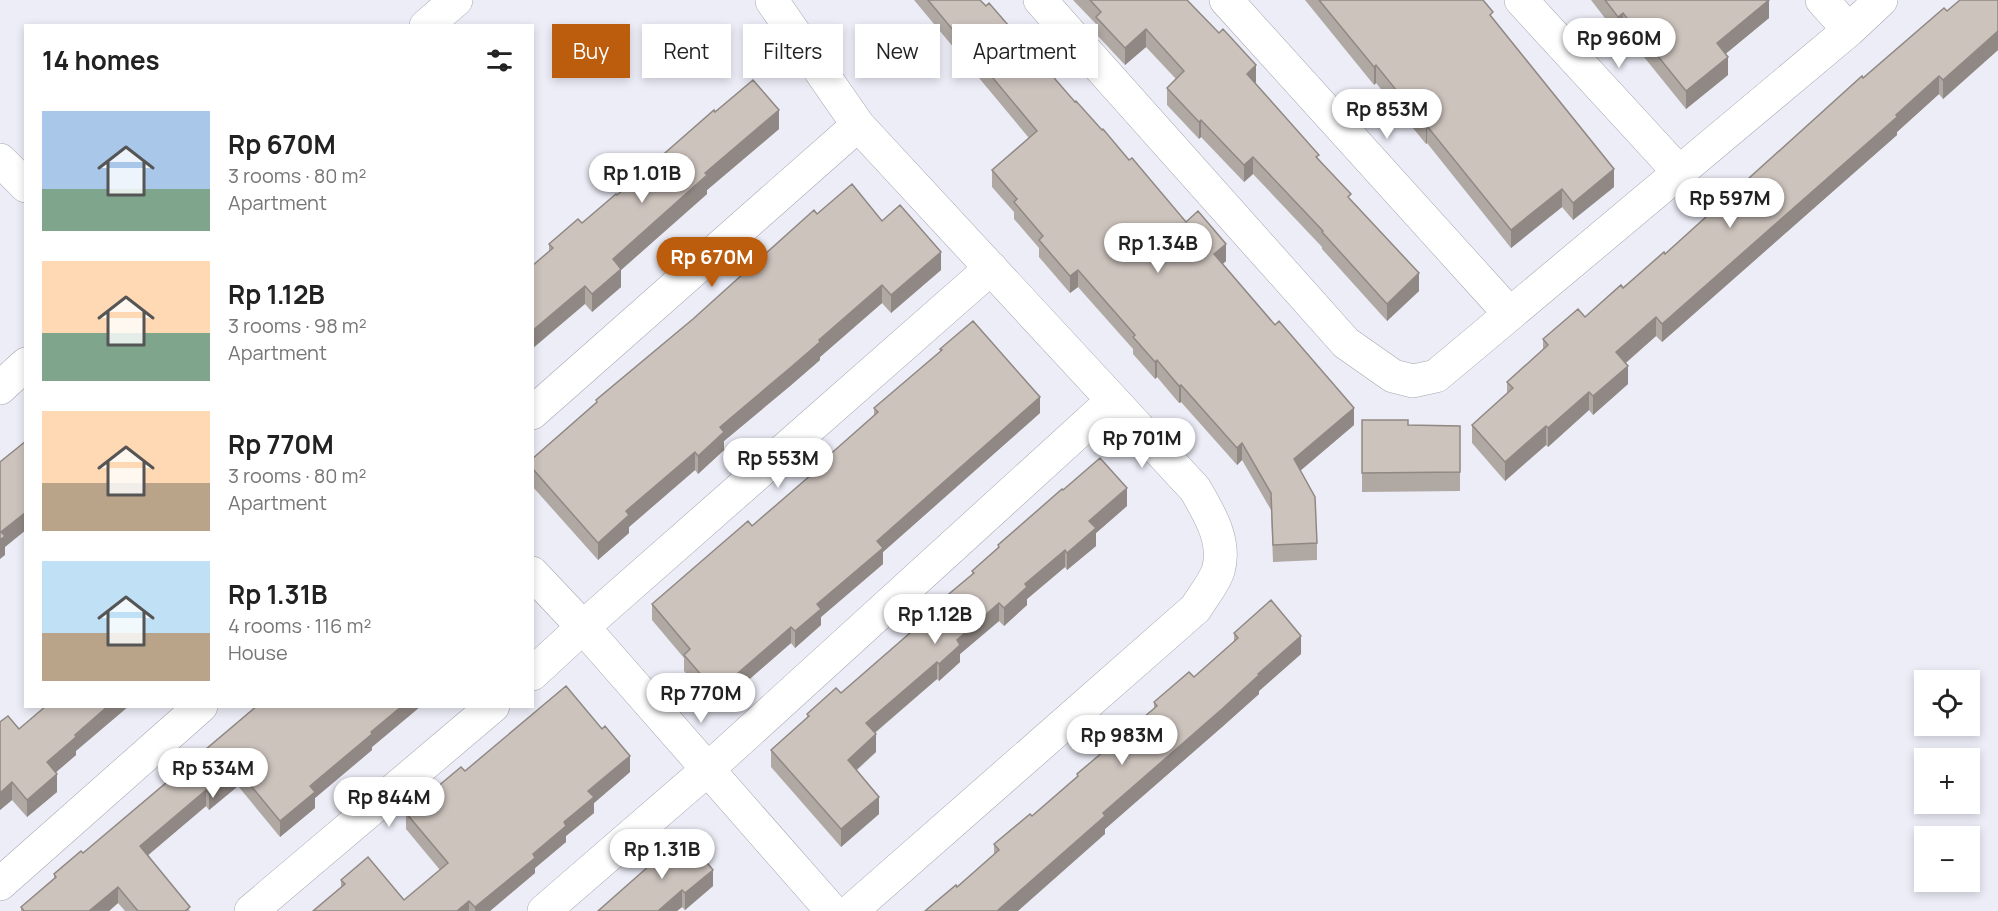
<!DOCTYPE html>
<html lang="en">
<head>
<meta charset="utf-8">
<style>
	:root { --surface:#fff; --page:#f2f2f2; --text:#222; --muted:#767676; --accent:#bb5d0d }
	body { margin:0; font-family:Manrope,sans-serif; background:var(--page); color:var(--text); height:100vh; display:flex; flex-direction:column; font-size:22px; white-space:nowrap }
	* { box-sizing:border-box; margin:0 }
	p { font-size:20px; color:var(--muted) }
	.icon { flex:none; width:33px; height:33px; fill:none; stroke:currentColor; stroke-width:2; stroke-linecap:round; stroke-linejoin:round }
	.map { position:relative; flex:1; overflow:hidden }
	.drawer { position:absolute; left:24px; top:24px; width:510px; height:684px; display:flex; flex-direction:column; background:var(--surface); border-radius:0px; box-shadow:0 3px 9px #0003 }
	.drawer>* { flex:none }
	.banner { position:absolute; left:552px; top:24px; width:570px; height:54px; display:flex; gap:12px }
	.fabs { position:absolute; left:1914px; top:670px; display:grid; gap:12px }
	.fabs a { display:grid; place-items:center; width:66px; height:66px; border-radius:0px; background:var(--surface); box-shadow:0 3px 9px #0003; font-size:30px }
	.price { position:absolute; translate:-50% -51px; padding:0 14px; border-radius:21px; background:#fff; color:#222; font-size:20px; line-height:39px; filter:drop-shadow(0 2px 3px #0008) }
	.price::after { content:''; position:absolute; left:50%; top:36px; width:18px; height:14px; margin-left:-9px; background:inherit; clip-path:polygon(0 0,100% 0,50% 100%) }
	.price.active { background:var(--accent); color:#fff }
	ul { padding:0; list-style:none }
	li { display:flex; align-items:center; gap:18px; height:150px; padding:0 18px }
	li span { display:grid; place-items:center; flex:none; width:168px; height:120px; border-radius:0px; color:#555 }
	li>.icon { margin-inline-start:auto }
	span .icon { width:72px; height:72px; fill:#fffc; stroke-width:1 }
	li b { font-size:26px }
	h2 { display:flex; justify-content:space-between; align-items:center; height:72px; padding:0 18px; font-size:26px }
	.pill { padding:0 21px; border-radius:0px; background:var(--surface); box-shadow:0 3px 9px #0003; font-size:21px; line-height:54px }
	.pill.active { background:var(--accent); color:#fff }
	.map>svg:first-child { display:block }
</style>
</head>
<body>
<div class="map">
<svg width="1998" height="911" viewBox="0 0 1998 911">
	<rect width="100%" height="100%" fill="#ecedf7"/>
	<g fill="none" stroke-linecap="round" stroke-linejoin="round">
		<!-- minor casing -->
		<g stroke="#a5a6b0" stroke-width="34">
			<path id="minor" d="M1040,0l306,343 47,33 20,5 23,-5 413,-346 32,-30
				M1226,0l284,314
				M1521,0l158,172
				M1822,0l27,30
				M772,1l86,124 337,364c14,24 32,53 23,82 -4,12 -15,25 -22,37l-345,303
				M426,26l30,-26
				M0,160l26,26
				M0,388l26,-24
				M532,413l326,-288
				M532,573l51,54 249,284
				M532,674l51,-47 408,-359
				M0,884l201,-178
				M251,911l242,-205
				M544,911l163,-141 405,-369"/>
		</g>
		<!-- minor -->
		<use href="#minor" stroke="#fff" stroke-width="33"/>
	</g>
	<!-- wall -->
	<path fill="#b0a8a3" d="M914,0h66l206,222 40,39 -3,3 131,161 -54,46 17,72v17l-44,2 -2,-52 -29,-50 -5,5 -56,-63 -2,1 -22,-26 -2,2 -22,-25v-5l-55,-62 -8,6 -31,-36v-9l-25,-29v-7l-22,-25v-17l37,-32z
		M1073,0h114l69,82 -1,1 64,76 100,132 -32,30 -65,-72v-2l-69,-73 -9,8 -43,-45 -2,2 -32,-34v-17l9,-9 -30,-32 -21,18 -29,-31v-10z
		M1305,0h178l10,19 121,168 -41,33 -11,-13 -51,41 -84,-105 -1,1 -50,-61 -2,2z
		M1591,0h178v18l-44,36 3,21 -42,34 -63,-78 -5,4z
		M1998,0v50l-55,49 -4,-5 -42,38v3l-235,207 -6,-6 -30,27 2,21 -35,31 -4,-5 -41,37 -2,-2 -41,36 -33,-38v-18l35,-31v-12l36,-32v-11l42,-22 80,-63 198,-176 84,-67z
		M715,112l64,17 -72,61v4l-86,76v17l-29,25 -7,-8 -36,-53v-7l33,-21 35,-28z
		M817,214l124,56 -50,43 -9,-10 -62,54v3l-30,26 -66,55v9l-26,24 -3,-4 -66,57v6l-31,27 -66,-74v-27l64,-56v-3l97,-81z
		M940,349l100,64 -157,139v12l-62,53v8l-26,23 -4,-5 -75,65 -32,-37v-13l-32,-38v-16l100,-78 65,-56v-4l57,-50v-8l66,-56z
		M1362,420l46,5 52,1v65l-98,1z
		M1063,490l64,16 -31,27v13l-29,24 -2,-3 -38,32v6l-23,21 -5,-5 -39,33v8l-21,19 -2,-2 -62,54 1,19 -19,18 22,44 -38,33 -70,-80v-17l36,-32v-4l34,-21 97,-85v-5l34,-29v-3l26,-23v-3z
		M1234,633l67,21 -42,37v3l-37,33 -117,102v5l-180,77 32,-24 37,-33v-10l38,-28 45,-39v-3l77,-66v-6l40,-25 40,-35z
		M257,706h164l-49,41v3l-57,48v10l-35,29 -42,-51 -29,24 -3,-4 -58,49 42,56h-65l-7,-8 -9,8h-88v-4l33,-28v-5l29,-21z
		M0,722l76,29v4l-20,17 1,20 -30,25 -15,-17 -12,10z
		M465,771l165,1 -36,31v10l-28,23v6l-31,26v5l-45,38h-177l28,-24v-7l63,20 36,-30 -34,-41v-16z
		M684,835l29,51 -28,24 -3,-3 -5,4z"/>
	<!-- shaded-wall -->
	<path fill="#908884" d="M1769,0v18l-52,43v-18z
		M1623,13v18l-5,4v-18z
		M1146,29v18l-21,18v-17z
		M1998,31v19l-55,49v-19z
		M1728,57v18l-42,34v-18z
		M1256,65v17l-9,9v-17z
		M1376,65v18l-2,2v-18z
		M1939,76v18l-42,38v3l-235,207v-18z
		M779,110v19l-72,61v4l-86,76v17l-29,25v-18l21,-35 92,-86z
		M1201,120v17l-2,2v-17z
		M1427,126v17l-1,1v-17z
		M1253,157v17l-9,8v-17z
		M1614,169v18l-41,33v-17z
		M1562,189v18l-51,41v-18z
		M1226,244v17l-12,10v-17z
		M941,252v18l-50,43v-18z
		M1078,270v17l-8,6v-17z
		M1419,273v18l-32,30v-17z
		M882,285v18l-62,54v3l-30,26 -66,55v9l-26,24v-18l22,-29z
		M585,286v18l-53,45v-18z
		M1656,317v19l-40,35v-19z
		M1157,360v17l-2,2v-17z
		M1628,366v18l-35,31v-19z
		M1181,385v17l-2,1v-17z
		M1589,392v18l-41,37v-19z
		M1040,397v16l-157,139v12l-62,53v8l-26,23v-17l22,-27 60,-63z
		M1354,408v17l-60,51v-17z
		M1546,426v19l-41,36v-19z
		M1242,443v17l-5,5v-17z
		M695,452v18l-66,57v6l-31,27v-17l28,-32z
		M1127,488v18l-31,27v13l-29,24v-17l22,-32z
		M26,512v18l-21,17v8l-5,4v-19l1,-8z
		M1065,550v17l-38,32v6l-23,21v-18l21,-24z
		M999,603v18l-39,33v8l-21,19v-17l18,-24z
		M791,627v16l-75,65v-16z
		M1301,636v18l-42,37v3l-37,33 -117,102v5l-87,77h-21l106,-98z
		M937,662v17l-71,61v-17z
		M108,706h21l-53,45v4l-29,25v-18l28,-27z
		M402,706h19l-49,41v3l-57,48v10l-35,29v-16l30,-35 61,-54z
		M876,734v18l-28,25v-17z
		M630,756v16l-36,31v10l-28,23v6l-31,26v5l-45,38h-15v-4l58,-53 31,-32 24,-31z
		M238,770v16l-29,24v-16z
		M57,774v18l-30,25v-17z
		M12,782v18l-12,10v-17z
		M206,790v16l-66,56v-16z
		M879,797v17l-38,33v-18z
		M713,870v16l-28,24v-17z
		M118,887v16l-9,8h-20z
		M682,890v17l-5,4h-19z
		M469,901v10h-12z"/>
	<!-- building -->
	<path fill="#cdc3bd" stroke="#908884" stroke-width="1.5" d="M928,0h52l6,6 3,-3 86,99 1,-1 26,29 1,-1 26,31 3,-2 54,64 12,-11 28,33 -12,10 61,71 4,-4 75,87 -60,51 21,38 2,46 -44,2 -2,-52 -29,-50 -5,5 -56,-63 -2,1 -22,-26 -2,2 -22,-25 2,-2 -57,-65 -8,6 -31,-36 4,-4 -29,-34 3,-3 -25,-29 45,-39z
		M1090,0h97l32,33 4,-4 33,36 -9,9 72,81 -3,2 35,37 -3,3 71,76 -32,31 -65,-72 1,-1 -70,-74 -9,8 -43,-45 -2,2 -32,-34 17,-17 -38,-42 -21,19 -29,-31 5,-5z
		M1319,0h164l10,12 -3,3 124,154 -41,34 -11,-14 -51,41 -84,-104 -1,1 -50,-62 -2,2z
		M1605,0h164l-52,43 11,14 -42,34 -63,-78 -5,4z
		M1960,0h38v31l-55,49 -4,-4 -43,39 1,2 -235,207 -6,-7 -40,35 12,14 -35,30 -4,-4 -41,36 -2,-2 -41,36 -33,-37 41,-37 -6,-6 41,-37 -5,-6 35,-30 7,8 36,-32 2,3 41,-36 1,2 197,-178 1,2 81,-70 3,3z
		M753,80l26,30 -74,63 2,2 -94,84 8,10 -29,25 -7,-8 -53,45v-65l21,-18 -4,-4 29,-25 4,4 34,-29 1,1 97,-85 1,2z
		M852,184l30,37 18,-16 41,47 -50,43 -9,-10 -63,55 1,2 -30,26 -70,59 4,5 -26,24 -3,-4 -69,59 3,4 -31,28 -66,-75v-9l65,-57 -1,-2 97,-81 121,-109 3,4z
		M973,321l67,76 -163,144 6,7 -66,56 4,5 -26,22 -4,-4 -75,65 -32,-37 6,-6 -38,-45 96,-83 4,5 67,-58 -2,-2 61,-54 -4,-4 68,-58 -2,-1z
		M1362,420h46v5l52,1v46l-98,1z
		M26,441v71l-25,20 4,4 -5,4v-78z
		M1100,458l27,30 -38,33 7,7 -29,25 -2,-3 -40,34 2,3 -23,21 -5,-5 -42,37 3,5 -21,19 -2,-2 -71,61 10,11 -28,26 31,37 -38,32 -70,-79 38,-34 -2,-2 29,-26 5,5 100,-87 -3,-3 36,-30 -2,-2 27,-24 -1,-2 64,-56 1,1z
		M1271,600l30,36 -43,38 1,1 -37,34 -119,104 2,3 -108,95h-72l31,-26 1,2 42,-37 -5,-6 36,-30 2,2 46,-40 -1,-2 80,-68 -3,-4 35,-30 5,5 44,-39 -4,-5z
		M566,686l36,43 3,-3 25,30 -42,35 6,6 -30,25 2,4 -33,28 2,4 -60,49 -6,-6 -12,10h-144l32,-27 -4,-4 27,-23 36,43 44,-37 -42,-50 55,-46 4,4z
		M46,706h62l-33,29 1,2 -29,25 10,12 -30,26 -15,-18 -12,11v-71l8,-6 11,13z
		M257,706h145l-31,26 1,2 -62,52 5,6 -35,29 -42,-51 -29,24 -3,-4 -66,56 50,61 -5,4h-47l-20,-24 -29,24h-65l-3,-4 35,-30 -2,-3 27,-23 2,2z
		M684,835l29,35 -28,23 -3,-3 -24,21h-60z"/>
</svg>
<div class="fabs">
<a><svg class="icon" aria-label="locate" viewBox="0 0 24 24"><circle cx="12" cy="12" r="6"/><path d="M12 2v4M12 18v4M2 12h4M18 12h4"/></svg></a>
<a>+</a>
<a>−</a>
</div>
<b class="price" style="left:1619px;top:69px">Rp 960M</b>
<b class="price" style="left:1387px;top:140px">Rp 853M</b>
<b class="price" style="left:642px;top:204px">Rp 1.01B</b>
<b class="price" style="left:1730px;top:229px">Rp 597M</b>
<b class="price" style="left:1158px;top:274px">Rp 1.34B</b>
<b class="price active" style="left:712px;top:288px">Rp 670M</b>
<b class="price" style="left:1142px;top:469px">Rp 701M</b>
<b class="price" style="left:778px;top:489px">Rp 553M</b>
<b class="price" style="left:935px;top:645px">Rp 1.12B</b>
<b class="price" style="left:701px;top:724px">Rp 770M</b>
<b class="price" style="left:1122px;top:766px">Rp 983M</b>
<b class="price" style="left:213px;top:799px">Rp 534M</b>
<b class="price" style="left:389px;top:828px">Rp 844M</b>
<b class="price" style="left:662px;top:880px">Rp 1.31B</b>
<div class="banner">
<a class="pill active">Buy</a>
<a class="pill">Rent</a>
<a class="pill">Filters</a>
<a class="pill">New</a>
<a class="pill">Apartment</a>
</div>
<section class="drawer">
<h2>14 homes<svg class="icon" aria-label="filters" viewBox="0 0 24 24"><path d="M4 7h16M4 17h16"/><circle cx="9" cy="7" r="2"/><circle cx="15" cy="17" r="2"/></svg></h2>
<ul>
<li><span style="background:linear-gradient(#a9c7e8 65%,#7fa58c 0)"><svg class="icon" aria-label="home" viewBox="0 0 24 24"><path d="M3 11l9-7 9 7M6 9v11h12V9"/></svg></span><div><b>Rp 670M</b><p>3 rooms · 80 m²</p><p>Apartment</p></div></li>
<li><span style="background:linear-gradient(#ffd9b3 60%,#7fa58c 0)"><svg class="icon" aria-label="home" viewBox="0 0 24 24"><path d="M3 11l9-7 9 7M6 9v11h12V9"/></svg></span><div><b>Rp 1.12B</b><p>3 rooms · 98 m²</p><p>Apartment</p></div></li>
<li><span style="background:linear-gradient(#ffd9b3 60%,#b9a48a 0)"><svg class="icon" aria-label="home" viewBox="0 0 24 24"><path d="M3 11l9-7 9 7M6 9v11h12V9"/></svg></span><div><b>Rp 770M</b><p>3 rooms · 80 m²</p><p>Apartment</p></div></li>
<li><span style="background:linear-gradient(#bfe0f5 60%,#b9a48a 0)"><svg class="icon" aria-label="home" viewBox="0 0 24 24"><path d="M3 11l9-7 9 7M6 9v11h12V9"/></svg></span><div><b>Rp 1.31B</b><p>4 rooms · 116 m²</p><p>House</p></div></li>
</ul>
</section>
</div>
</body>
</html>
